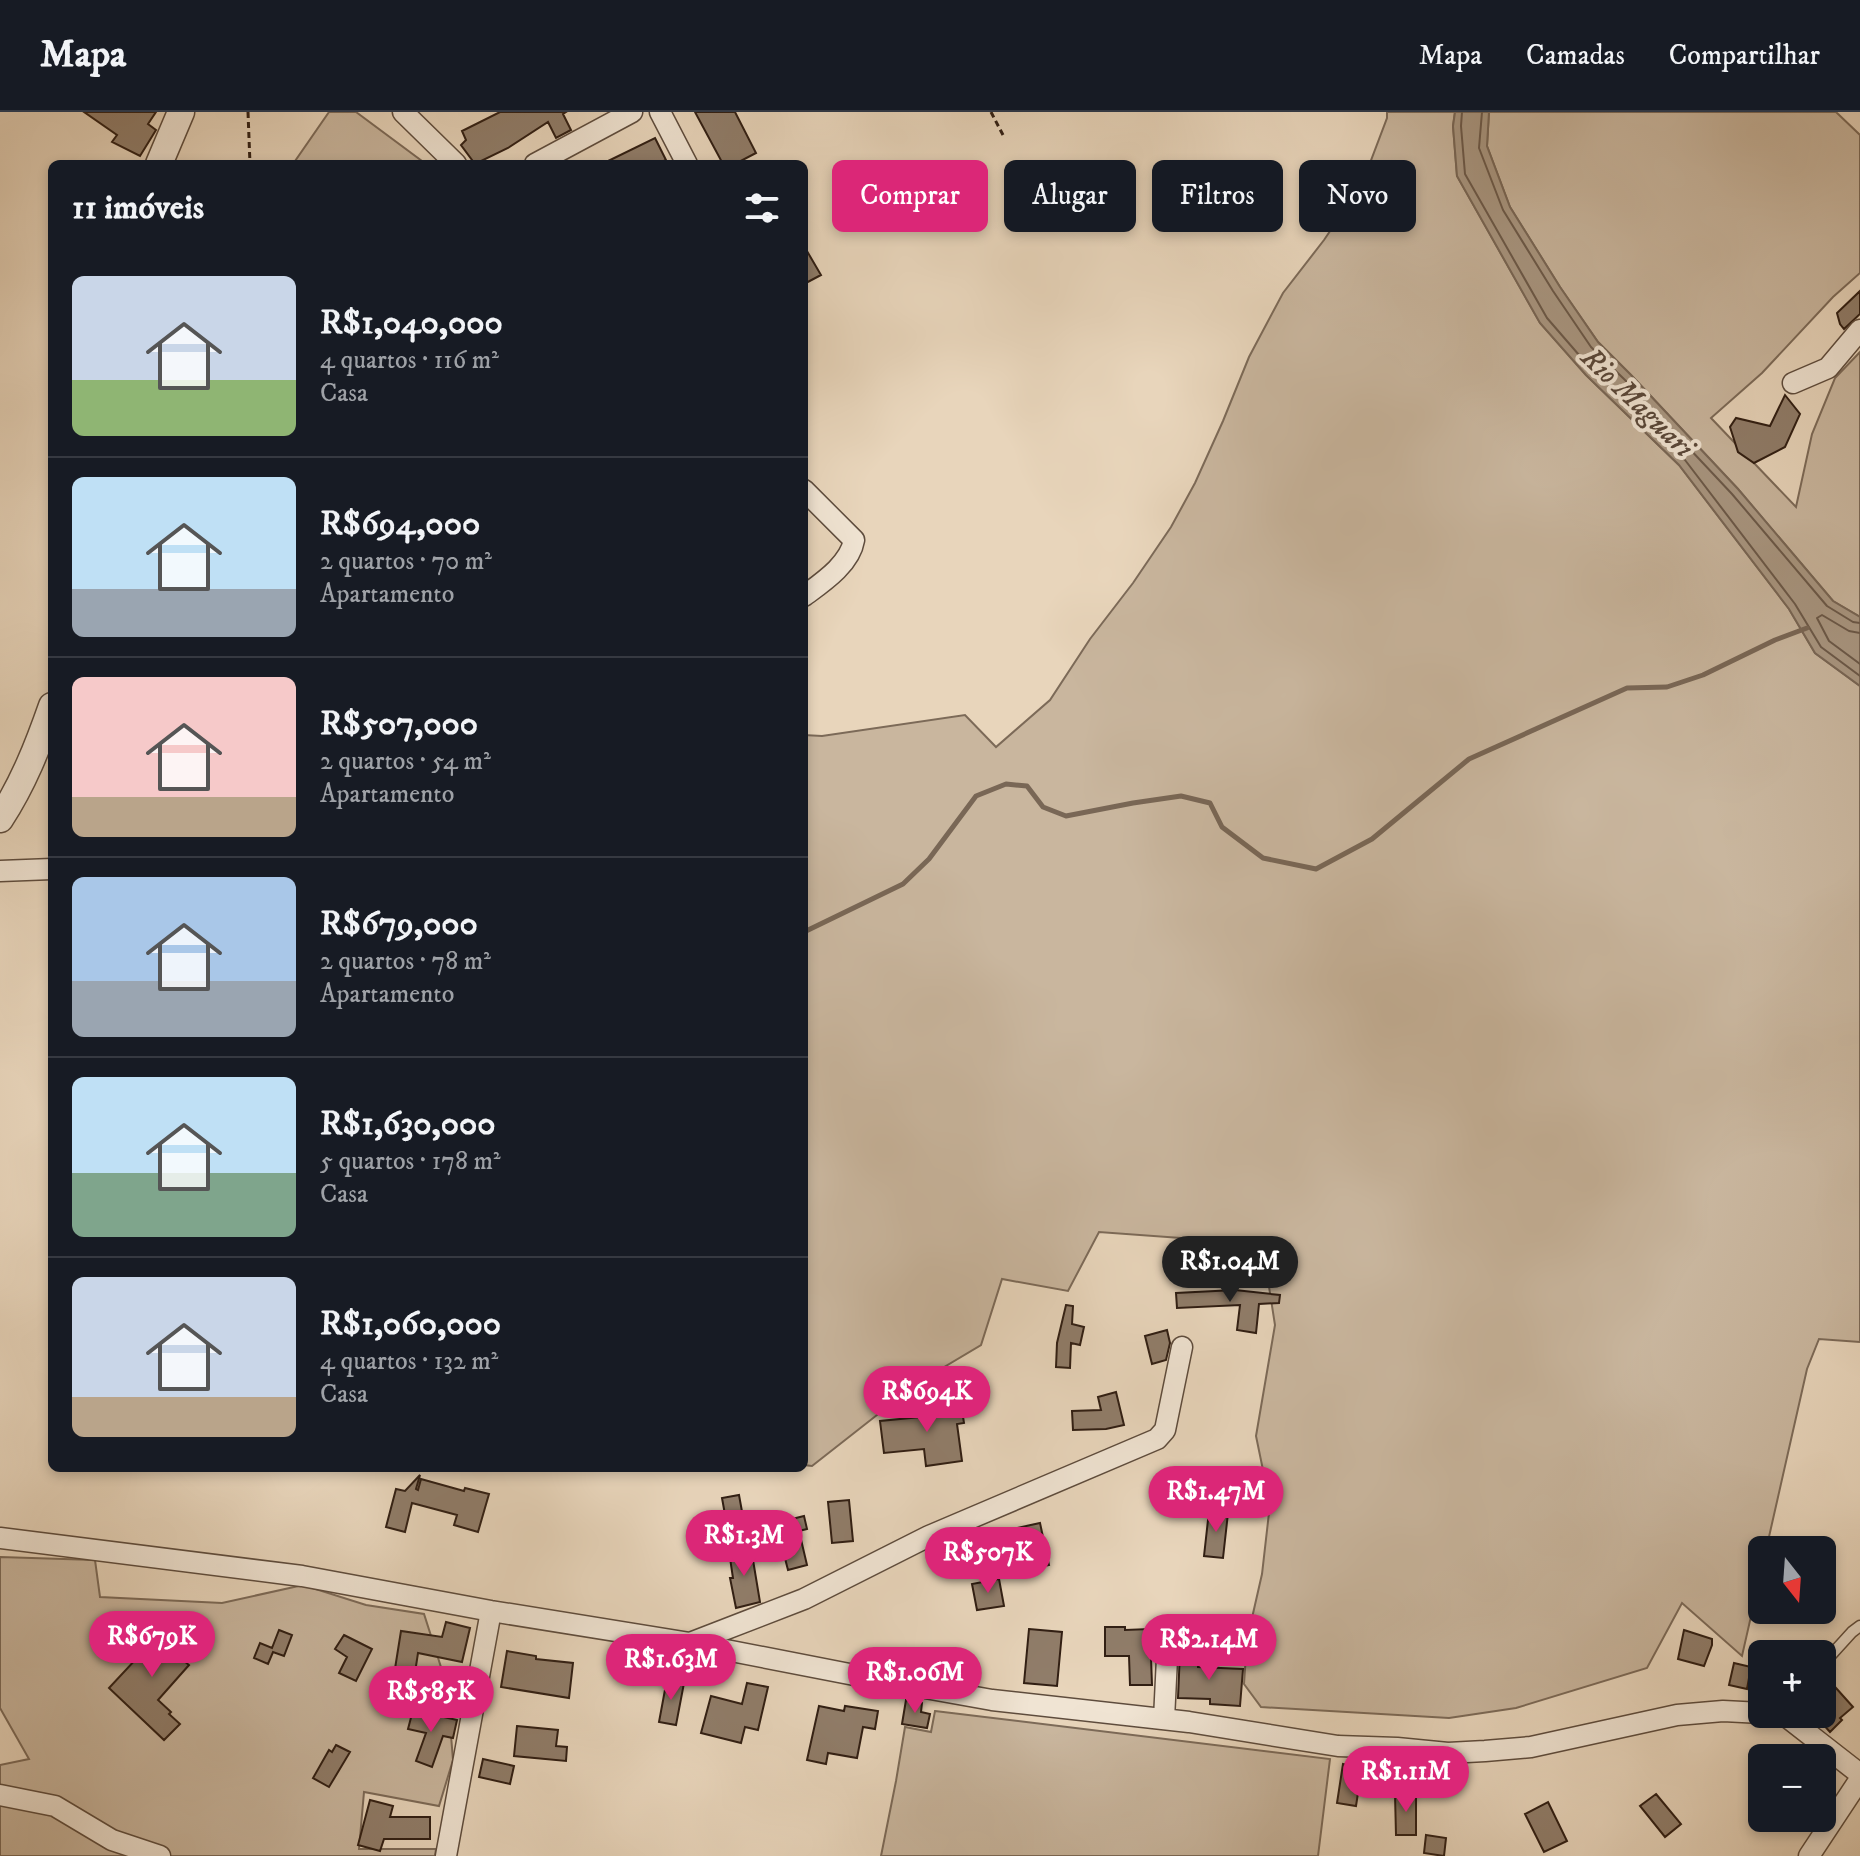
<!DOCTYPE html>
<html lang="pt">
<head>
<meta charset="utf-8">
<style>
	:root { --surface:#171b24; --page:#242831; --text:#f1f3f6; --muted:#9ea1a6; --line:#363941; --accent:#db2777 }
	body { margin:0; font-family:"IM FELL DW Pica",serif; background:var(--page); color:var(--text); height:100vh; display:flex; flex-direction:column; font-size:30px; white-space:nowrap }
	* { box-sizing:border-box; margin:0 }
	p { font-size:26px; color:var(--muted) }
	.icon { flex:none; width:44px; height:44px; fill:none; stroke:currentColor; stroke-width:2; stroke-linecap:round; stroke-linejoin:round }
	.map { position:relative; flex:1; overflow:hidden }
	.drawer { position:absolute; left:48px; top:48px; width:760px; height:1312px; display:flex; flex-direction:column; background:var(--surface); border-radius:12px; box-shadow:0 4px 12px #0003 }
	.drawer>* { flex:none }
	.top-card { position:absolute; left:832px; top:48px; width:760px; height:72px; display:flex; gap:16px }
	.needle { width:52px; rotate:163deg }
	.fabs { position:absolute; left:1748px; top:1424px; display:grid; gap:16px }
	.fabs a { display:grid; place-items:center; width:88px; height:88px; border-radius:12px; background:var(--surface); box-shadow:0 4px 12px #0003; font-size:40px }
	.price { position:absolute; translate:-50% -68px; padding:0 18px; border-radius:28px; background:var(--accent); color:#fff; font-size:26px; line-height:52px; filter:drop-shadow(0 2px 4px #0008) }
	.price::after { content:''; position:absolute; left:50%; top:48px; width:24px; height:18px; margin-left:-12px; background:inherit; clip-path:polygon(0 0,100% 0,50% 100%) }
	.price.current { background:#222; color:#fff }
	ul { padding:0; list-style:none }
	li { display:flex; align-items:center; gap:24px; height:200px; padding:0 24px }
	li+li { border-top:2px solid var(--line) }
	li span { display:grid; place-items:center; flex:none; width:224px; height:160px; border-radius:12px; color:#555 }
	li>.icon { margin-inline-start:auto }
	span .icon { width:96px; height:96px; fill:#fffc; stroke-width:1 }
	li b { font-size:34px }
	h2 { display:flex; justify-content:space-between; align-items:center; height:96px; padding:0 24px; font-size:34px }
	.pill { padding:0 28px; border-radius:12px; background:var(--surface); box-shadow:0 4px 12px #0003; font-size:28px; line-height:72px }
	.pill.current { background:var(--accent); color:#fff }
	header { display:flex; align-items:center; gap:48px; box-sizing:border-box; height:112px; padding:0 40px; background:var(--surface); border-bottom:2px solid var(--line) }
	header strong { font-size:38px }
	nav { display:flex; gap:44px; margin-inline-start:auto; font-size:28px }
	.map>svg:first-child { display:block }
</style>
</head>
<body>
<header>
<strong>Mapa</strong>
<nav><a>Mapa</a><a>Camadas</a><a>Compartilhar</a></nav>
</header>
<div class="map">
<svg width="1860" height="1744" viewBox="0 0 1860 1744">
	<rect width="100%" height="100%" fill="#e8d5bb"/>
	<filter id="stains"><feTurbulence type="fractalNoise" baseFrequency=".0025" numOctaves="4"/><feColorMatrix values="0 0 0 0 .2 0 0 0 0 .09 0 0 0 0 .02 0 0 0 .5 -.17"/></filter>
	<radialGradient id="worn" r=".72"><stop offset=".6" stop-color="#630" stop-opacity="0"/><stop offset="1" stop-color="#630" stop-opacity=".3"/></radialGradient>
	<!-- green -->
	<path fill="#c9b69e" stroke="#7c6a58" stroke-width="2" d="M329,0h27l70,52h-133z
		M1387,0h68l-2,14 4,50 83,147 46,52 93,90 110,144 26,44 45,33v656l-41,-3 -12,30 -41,181h-4v18l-20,88 -60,-53 -35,65 -131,40 -67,10 -188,-11 -17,-23 3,-44 15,-66 8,-70 -14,-68 19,-111 -8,-51 -45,-33 -123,-9 -31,59 -66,-12 -21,66 -62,37 -107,84 -8,-1v-730l18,1 143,-21 31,32 54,-47 40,-61 43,-56 38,-56 24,-44 28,-62 26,-64 34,-64 41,-53 38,-56 25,-66z
		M1489,0h347l24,23v138l-27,24 -71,76 -51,45 85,89 16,-73 23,-56 25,-26v265l-27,-16 -95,-112 -107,-114 -33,-33 -38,-55 -50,-80 -23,-61z
		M0,1445l95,3 5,37 122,6 81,-18 63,20 58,9 23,72 6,74 -14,46 -75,-14 -5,57h77l-1,7h-435v-91l29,-6 -29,-51z
		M935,1599l395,48 -12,97h-437l15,-75 9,-54 26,5z"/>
	<!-- water -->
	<path fill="#a99782" stroke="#796756" stroke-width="2" d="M1455,0h34l-2,34 23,61 50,80 38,55 33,33 107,114 95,112 27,16v69l-45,-33 -26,-44 -110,-144 -93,-90 -46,-52 -83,-147 -4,-50z"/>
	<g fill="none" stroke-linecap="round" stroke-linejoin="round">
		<!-- shore -->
		<path stroke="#6c5a4a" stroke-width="2" d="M1462,0l-1,14 4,48 82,144 45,52 93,90 110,144 26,43 39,29
			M1482,0l-3,36 24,62 50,81 38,56 34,33 107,114 95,112 26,16 7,1
			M1860,521l-11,-2 -27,-16 -5,3 12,23 31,23"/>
		<!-- stream -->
		<path stroke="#796756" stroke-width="5" d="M804,820l99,-48 26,-25 47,-63 30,-12 21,2 16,21 23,9 67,-13 48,-7 29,7 12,24 41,31 53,11 56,-30 97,-80 158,-71 40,-1 36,-12 72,-35 32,-12"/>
	</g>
	<!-- building -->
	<path fill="#907d6a" stroke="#301e13" stroke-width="2" d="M84,0h72l-8,12 8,6 -16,26 -28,-14 5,-7z
		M500,0h66l-3,2 8,16 -15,8 -8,-16 -40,26 -33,16 -14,-19 5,-5 -4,-9z
		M695,0h40l21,41 -21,11h-12z
		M655,26l11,22 -9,4h-55z
		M804,134l17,29 -17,9z
		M1860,179v23l-16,15 -4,-5 -3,-11z
		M1785,283l15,19 -15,33 -31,16 -16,-11 -8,-25 6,-9 34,8z
		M1235,1178l45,5 -1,8 -20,1 -3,29 -19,-3 3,-25 -63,3 -1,-15z
		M1066,1193l7,1 -1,18 12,3 -4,18 -9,-2 -1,25 -14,-1 1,-24z
		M1167,1218l3,13 -4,17 -14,4 -7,-28z
		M1116,1280l8,33 -18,4 -33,1 -1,-19 29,-1 -3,-13z
		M961,1292l3,19 -7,1 5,37 -36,5 -2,-17 -40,4 -4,-32 40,-4 -1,-8z
		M420,1363l-4,14 2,1 3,-11 43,12 1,-3 24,6 -11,38 -24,-7 3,-10 -45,-12 -7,29 -19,-5 10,-38 9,2z
		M739,1383l4,22 -17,3 -4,-22z
		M849,1388l4,41 -21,2 -4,-41z
		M1209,1399l19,2 -5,45 -19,-2z
		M804,1404l3,13 -8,2 8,34 -19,5 -12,-47z
		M1040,1411l9,42 -23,5 -9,-42z
		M751,1436l9,54 -24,6 -6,-30h3l-4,-27z
		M999,1467l5,27 -27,4 -5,-26z
		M178,1509l5,15 -20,8 26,21 -31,35 13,12 -2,2 11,10 -16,16 -55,-52 29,-31 -3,-4 -6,2 -2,-5 40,-25z
		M446,1510l24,6 -8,34 -44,-9 -4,26 4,1 -4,25 -24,-5 11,-69 41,6z
		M1105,1515h20v3l25,-1 2,56h-22l-1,-29h-24z
		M1029,1517l33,3 -5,54 -33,-3z
		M279,1518l13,5 -8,21 -11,-4 -5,12 -14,-6 6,-15 12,5z
		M1684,1518l28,9v6l-8,21 -26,-7z
		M344,1523l28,14 -16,32 -17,-8 8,-16 -12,-8z
		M507,1539l29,5v3l37,4 -4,35 -68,-11z
		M1180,1540l18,1v14l45,2 -3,37 -30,-2v-5l-32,-1z
		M1734,1551l17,4 -4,22 -18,-4z
		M667,1567l17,4 -8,42 -17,-3z
		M747,1571l21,4 -10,43 -13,-3 -4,16 -40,-10 10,-37 31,8z
		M1836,1576l17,19 -13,11 2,2 -12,12 -8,-9v-22z
		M906,1588l16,3 -1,9 9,2 -3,14 -25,-4z
		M819,1594l25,5 1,-5 33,5 -3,18 -12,-2 -6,31 -29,-5 -2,11 -19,-4z
		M413,1598l44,10 -4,18 -10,-2 -11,31 -16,-6 10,-28 -18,-4z
		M517,1614l41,4 -2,16 11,1 -1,14 -52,-5z
		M336,1633l14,7 -21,35 -16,-9 16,-28 3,2z
		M483,1647l31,7 -4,18 -31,-7z
		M1343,1652l19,3 -6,39 -19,-3z
		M1395,1682h21v41h-20z
		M1656,1682l25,30 -16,13 -25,-31z
		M370,1688l23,6 -3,11h40v22h-46l-4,12 -22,-6z
		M1548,1690l19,39 -23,11 -19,-38z
		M1426,1723l20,3 -2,18 -20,-3z"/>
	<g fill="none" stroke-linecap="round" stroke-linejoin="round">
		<!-- service casing -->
		<g stroke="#5e4c3d" stroke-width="13">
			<path id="service" d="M1822,1553l30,-33 8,-6"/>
		</g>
		<!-- minor casing -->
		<g stroke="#5e4c3d" stroke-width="23">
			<path id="minor" d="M403,0l53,52
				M660,0l27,52
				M535,52l97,-52
				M1793,271l35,-15 32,-38
				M804,378l50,50c-4,24 -31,42 -50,56
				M0,759l52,-2
				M0,1426l302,38 189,35 199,32 185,36 117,21 197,22 149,24 59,2 51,5 37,-2 46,-4 146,-32 46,-4 39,2
				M690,1531l114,-44 125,-63 228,-97 8,-9 17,-83
				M1783,1602l77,60
				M1164,1607l4,-81
				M0,1683l55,11 57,34 48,16
				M446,1744l45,-245
				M1809,1744l51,-77"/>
		</g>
		<!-- tertiary casing -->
		<g stroke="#5e4c3d" stroke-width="29">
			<path id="tertiary" d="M159,52l22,-52
				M0,707c23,-35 38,-73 52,-113"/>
		</g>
		<!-- path -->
		<path stroke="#301e13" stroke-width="3" stroke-dasharray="6 4" stroke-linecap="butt" d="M248,0l2,52
			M991,0l12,23"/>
		<!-- service -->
		<use href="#service" stroke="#f0e4d3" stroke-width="10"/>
		<!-- minor -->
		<use href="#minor" stroke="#f0e4d3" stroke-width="20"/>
		<!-- tertiary -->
		<use href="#tertiary" stroke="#f0e4d3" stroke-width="26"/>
	</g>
	<g text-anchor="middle" stroke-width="8" stroke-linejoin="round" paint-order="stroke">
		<!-- water labels -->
		<g font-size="30" font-style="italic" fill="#5a483a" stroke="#f0e4d3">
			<text transform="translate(1638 290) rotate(44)" y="10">Rio Maguari</text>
		</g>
	</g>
	<rect width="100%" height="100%" filter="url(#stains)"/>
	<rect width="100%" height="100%" fill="url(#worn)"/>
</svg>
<div class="fabs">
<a><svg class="needle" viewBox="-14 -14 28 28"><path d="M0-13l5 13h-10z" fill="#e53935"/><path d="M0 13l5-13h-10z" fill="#9ea1a6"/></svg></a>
<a>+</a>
<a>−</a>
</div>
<b class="price current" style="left:1230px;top:1192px">R$1.04M</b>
<b class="price" style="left:927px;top:1322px">R$694K</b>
<b class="price" style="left:1216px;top:1422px">R$1.47M</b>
<b class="price" style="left:744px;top:1466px">R$1.3M</b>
<b class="price" style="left:988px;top:1483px">R$507K</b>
<b class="price" style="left:152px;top:1567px">R$679K</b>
<b class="price" style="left:1209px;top:1570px">R$2.14M</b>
<b class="price" style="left:671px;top:1590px">R$1.63M</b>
<b class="price" style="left:915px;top:1603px">R$1.06M</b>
<b class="price" style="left:431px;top:1622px">R$585K</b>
<b class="price" style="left:1406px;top:1702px">R$1.11M</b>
<div class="top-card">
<a class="pill current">Comprar</a>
<a class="pill">Alugar</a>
<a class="pill">Filtros</a>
<a class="pill">Novo</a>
</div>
<section class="drawer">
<h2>11 imóveis<svg class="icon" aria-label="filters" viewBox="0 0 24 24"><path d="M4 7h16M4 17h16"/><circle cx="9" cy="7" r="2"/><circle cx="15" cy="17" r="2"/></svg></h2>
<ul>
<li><span style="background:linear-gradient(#c9d6e8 65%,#8fb573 0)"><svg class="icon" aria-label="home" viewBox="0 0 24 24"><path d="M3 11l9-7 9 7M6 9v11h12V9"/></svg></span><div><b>R$1,040,000</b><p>4 quartos · 116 m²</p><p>Casa</p></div></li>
<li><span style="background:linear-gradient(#bfe0f5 70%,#9aa5b1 0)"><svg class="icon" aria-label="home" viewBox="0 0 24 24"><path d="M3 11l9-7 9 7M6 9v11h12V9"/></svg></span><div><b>R$694,000</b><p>2 quartos · 70 m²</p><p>Apartamento</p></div></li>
<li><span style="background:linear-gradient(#f6c9c9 75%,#b9a48a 0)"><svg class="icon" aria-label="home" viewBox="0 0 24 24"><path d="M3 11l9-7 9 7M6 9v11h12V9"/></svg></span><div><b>R$507,000</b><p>2 quartos · 54 m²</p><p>Apartamento</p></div></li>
<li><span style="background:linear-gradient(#a9c7e8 65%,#9aa5b1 0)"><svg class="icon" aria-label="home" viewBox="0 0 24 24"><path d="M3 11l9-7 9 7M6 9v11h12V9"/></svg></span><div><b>R$679,000</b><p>2 quartos · 78 m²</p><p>Apartamento</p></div></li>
<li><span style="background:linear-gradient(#bfe0f5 60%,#7fa58c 0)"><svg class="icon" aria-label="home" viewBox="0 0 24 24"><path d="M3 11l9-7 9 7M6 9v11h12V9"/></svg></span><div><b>R$1,630,000</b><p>5 quartos · 178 m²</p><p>Casa</p></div></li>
<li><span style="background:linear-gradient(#c9d6e8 75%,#b9a48a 0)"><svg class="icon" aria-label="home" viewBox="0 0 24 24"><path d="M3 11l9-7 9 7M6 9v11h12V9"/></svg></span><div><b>R$1,060,000</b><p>4 quartos · 132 m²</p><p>Casa</p></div></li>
</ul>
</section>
</div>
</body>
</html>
